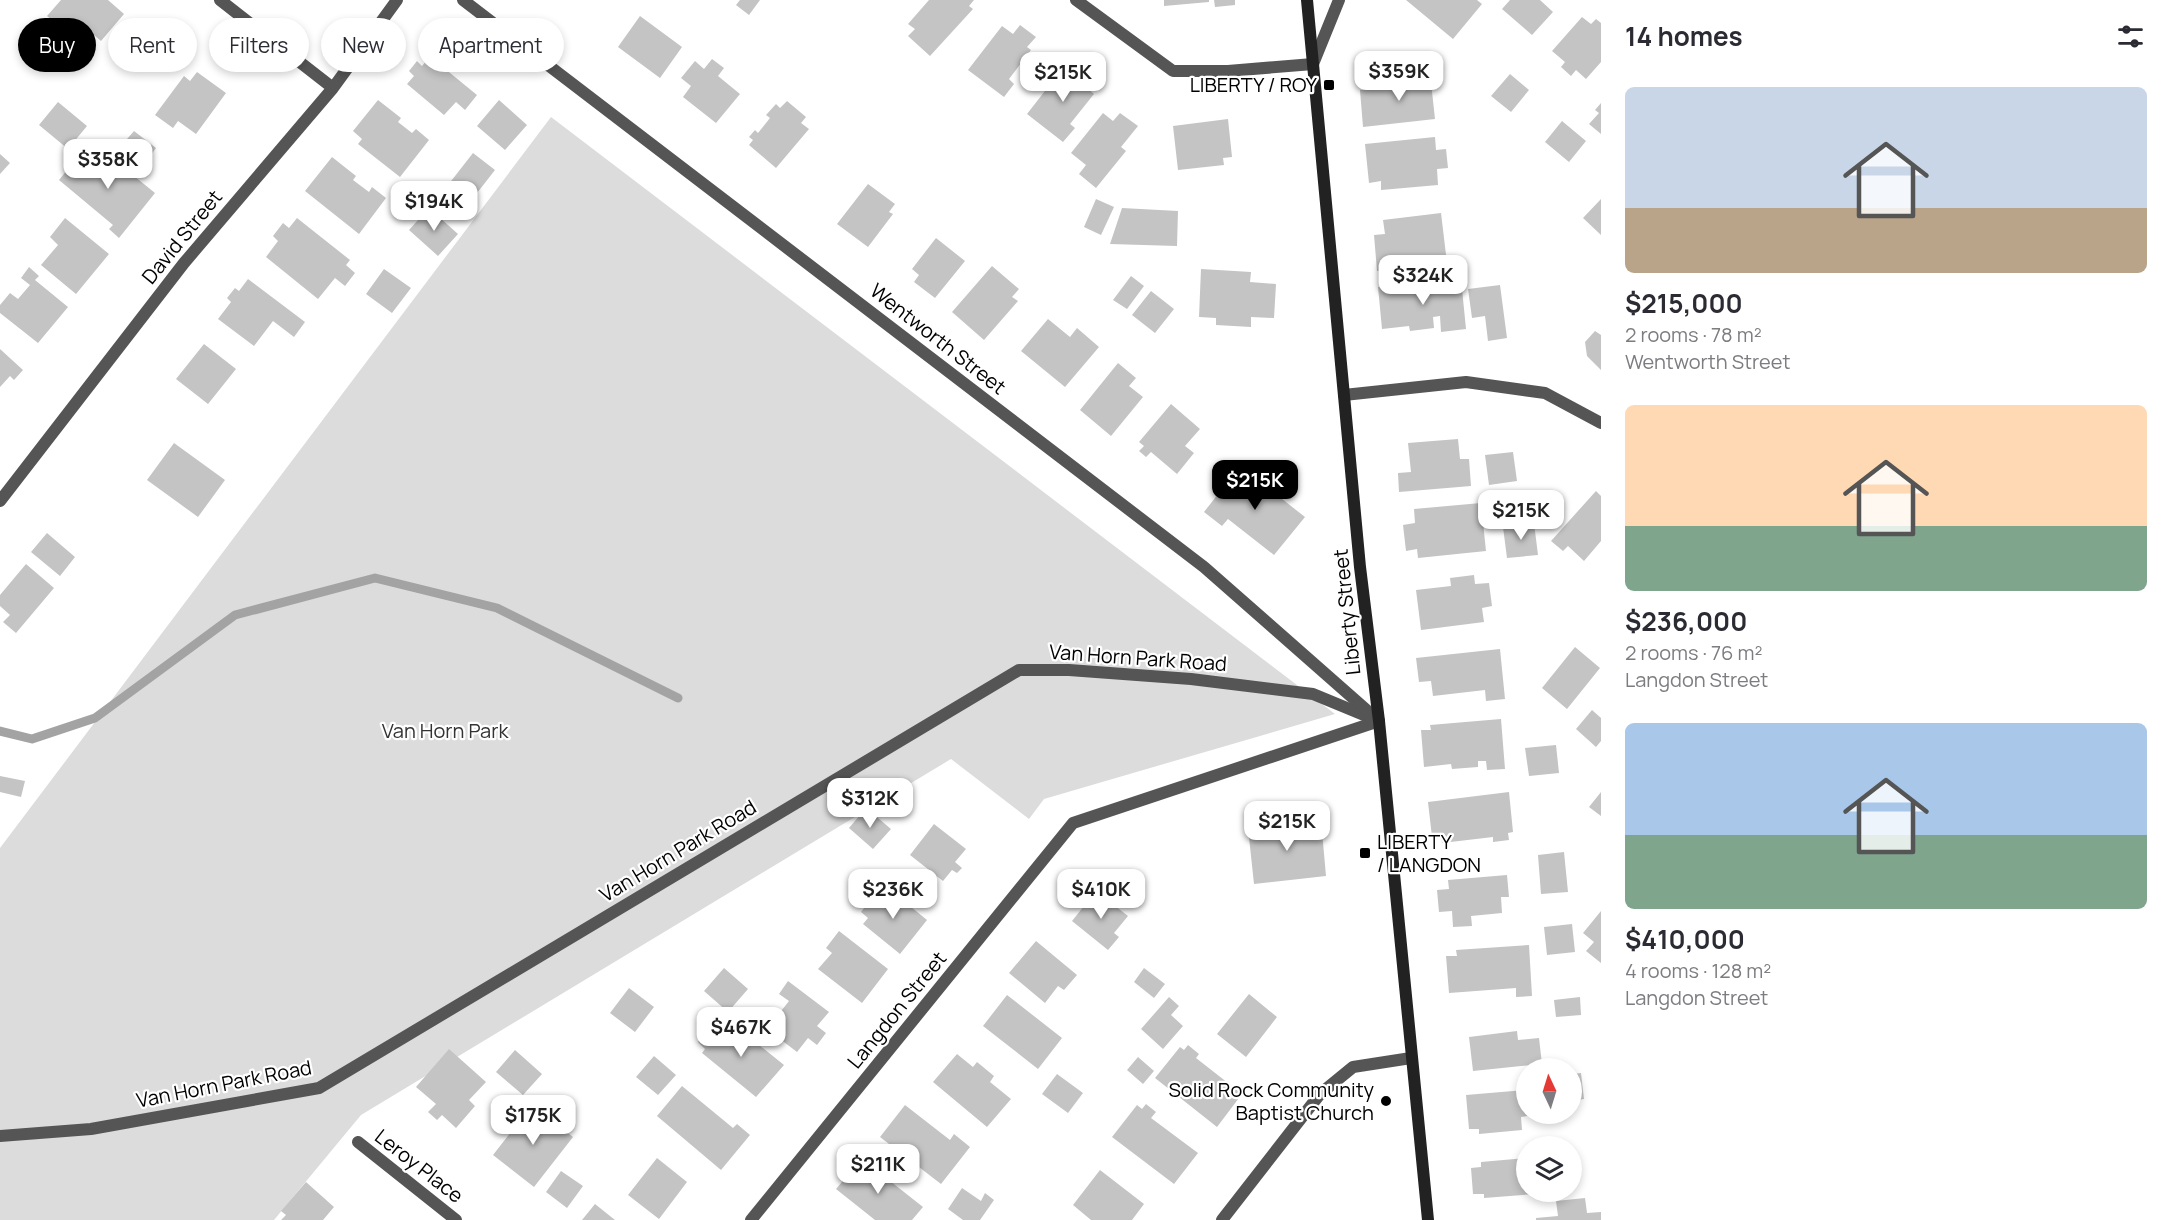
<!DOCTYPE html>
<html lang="en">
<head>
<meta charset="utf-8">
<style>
	:root { --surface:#fff; --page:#f7f7f7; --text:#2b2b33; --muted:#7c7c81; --accent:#000 }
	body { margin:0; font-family:Manrope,sans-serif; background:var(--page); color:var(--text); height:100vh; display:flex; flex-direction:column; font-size:22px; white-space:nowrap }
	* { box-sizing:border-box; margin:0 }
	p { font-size:20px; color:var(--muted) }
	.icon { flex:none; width:33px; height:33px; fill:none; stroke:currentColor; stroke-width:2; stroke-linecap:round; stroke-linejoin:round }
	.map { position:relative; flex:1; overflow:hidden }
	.sheet { display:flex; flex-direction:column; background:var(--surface); width:570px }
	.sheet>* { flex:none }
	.top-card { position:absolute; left:18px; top:18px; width:570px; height:54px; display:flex; gap:12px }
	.needle { width:39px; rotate:356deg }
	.fabs { position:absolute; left:1516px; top:1058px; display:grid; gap:12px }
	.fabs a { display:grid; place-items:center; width:66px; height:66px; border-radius:50%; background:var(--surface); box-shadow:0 3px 9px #0003; font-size:30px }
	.price { position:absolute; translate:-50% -51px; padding:0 14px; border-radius:12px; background:#fff; color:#222; font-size:20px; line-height:39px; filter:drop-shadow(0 2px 3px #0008) }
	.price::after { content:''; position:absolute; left:50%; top:36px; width:18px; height:14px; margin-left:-9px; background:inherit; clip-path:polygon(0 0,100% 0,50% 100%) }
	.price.current { background:var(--accent); color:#fff }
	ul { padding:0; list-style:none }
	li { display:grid; align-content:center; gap:12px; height:318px; padding:0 24px }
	li span { display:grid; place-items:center; height:186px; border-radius:9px; color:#555 }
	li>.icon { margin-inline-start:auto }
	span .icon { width:108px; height:108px; fill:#fffc; stroke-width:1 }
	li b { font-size:26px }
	h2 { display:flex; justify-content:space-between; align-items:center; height:72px; padding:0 24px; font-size:26px }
	.pill { padding:0 21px; border-radius:27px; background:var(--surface); box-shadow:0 3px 9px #0003; font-size:21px; line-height:54px }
	.pill.current { background:var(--accent); color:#fff }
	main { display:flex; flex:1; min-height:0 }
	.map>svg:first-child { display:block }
</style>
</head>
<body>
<main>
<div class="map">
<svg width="1601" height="1220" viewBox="0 0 1601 1220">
	<rect width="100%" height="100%" fill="#fff"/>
	<!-- green -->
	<path fill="#dcdcdc" d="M551,117l784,597 -291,85 -15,20 -78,-60 -590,356 -87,105h-274v-372z"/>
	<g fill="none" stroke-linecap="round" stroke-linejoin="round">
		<!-- stream -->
		<path stroke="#a3a3a3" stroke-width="9" d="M0,731l32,8 63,-21 140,-103 140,-37 122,30 181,90"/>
	</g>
	<!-- building -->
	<path fill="#c4c4c4" d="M61,0h47l16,14 -23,27 -15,-13 -11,12 -28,-24z
		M740,0h20l-11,15 -13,-10z
		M929,0h45l-5,6 4,3 -43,47 -22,-20 7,-7 -7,-5z
		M1164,0h45v2l-45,4z
		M1214,0h21v5l-20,2z
		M1406,0h71l5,4 -29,35z
		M1510,0h30l13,12 -21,23 -30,-26z
		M640,16l42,31 -22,31 -42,-31z
		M1582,17l9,7 5,-5 5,4v39l-15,17 -10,-9 -5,6 -10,-9 4,-5 -13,-11z
		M1020,25l16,12 -9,10 4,3 -22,29 5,5 -10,13 -36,-27 34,-44 11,8z
		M437,48l14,12 -7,8 33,27 -12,15 -9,-8 -12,13 -37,-31 7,-8 -5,-5 8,-10 5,5z
		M712,59l12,9 -6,8 22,18 -24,29 -33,-26 8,-11 -10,-8 14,-17 9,8z
		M1081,68l16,12 -8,10 5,4 -24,30 5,4 -12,14 -36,-28 35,-45 11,8z
		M197,72l29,21 -30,41 -18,-13 -5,7 -18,-13 29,-39 6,5z
		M1430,73l5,46 -72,8 -3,-37 28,-3 -1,-5 25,-2 -1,-5z
		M1510,74l19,16 -18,22 -20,-16z
		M378,100l23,18 -3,4 14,11 4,-4 13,11 -29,37 -42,-33 4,-5 -9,-8z
		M499,100l28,25 -22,25 -28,-24z
		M787,101l19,16 -5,6 8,6 -33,39 -27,-23 4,-5 -4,-3 6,-7 3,3 12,-15 -4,-3 10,-11 4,4z
		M58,102l29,24 -19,23 -29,-24z
		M1601,103v31l-12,-10 10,-11 -4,-3z
		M1103,113l10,8 7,-8 18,13 -17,21 5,4 -30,37 -17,-14 7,-9 -15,-12z
		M1228,119l4,38 -9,1 1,7 -46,5 -5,-44z
		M1562,121l24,20 -17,21 -24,-20z
		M134,131l22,17 -12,16 -23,-18z
		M1435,137l1,13 10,-1 2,19 -11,1 1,16 -57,5v-9l-12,2 -4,-39z
		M102,150l53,43 -36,45 -10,-9 4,-4 -54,-45 22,-27 11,9z
		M473,153l22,17 -25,32 -22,-17z
		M0,154l10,9 -10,11z
		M332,157l24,19 -3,4 16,12 3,-5 14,11 -27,36 -54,-43z
		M868,184l27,20 -6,8 4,2 -25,33 -31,-23z
		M1096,199l18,8 -13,28 -17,-8z
		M1601,199v36l-18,-17z
		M429,208l29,26 -20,22 -29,-26z
		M1122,208l56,3 -1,35 -67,-2z
		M1441,213l6,50 -70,8 -3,-36 11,-1 -2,-14z
		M65,218l44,36 -33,40 -35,-29 17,-20 -8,-8z
		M297,218l53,42 -4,5 9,8 -10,13 -10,-8 -17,21 -52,-42 12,-16 -5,-5 10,-13 6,5z
		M936,238l29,23 -30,37 -21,-16 5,-7 -7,-6z
		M992,266l27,23 -7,8 6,4 -34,39 -32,-28z
		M29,267l10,9 -4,4 33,27 -30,36 -38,-30v-8l10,-12 8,6 12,-14 -9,-7z
		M384,269l27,19 -19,25 -26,-19z
		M1201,269l50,3 -1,10 26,2 -2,34 -23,-1v10l-35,-2v-7l-17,-1z
		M1131,276l13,10 -17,23 -14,-9z
		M248,279l57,43 -11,15 -21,-16 -19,25 -36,-27 13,-17 -4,-4 8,-10 4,3z
		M1461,279l5,50 -25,3 -1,-16 -7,1 1,11 -24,3 -1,-5 -27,3 -4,-42z
		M1500,285l7,53 -19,3 -3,-25 -13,2 -4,-29z
		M1151,291l23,18 -19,24 -23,-18z
		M1048,319l22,18 7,-9 22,19 -34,40 -44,-36z
		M1595,331l6,4v35l-14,-14 -2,-14z
		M204,344l32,25 -28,35 -32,-25z
		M0,349l23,21 -9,10 -4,-4 -10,11z
		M1118,363l18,15 -7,8 14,11 -32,39 -31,-26z
		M1171,404l29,25 -15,17 9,7 -17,21 -26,-22 -5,5 -7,-6 5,-5 -5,-4z
		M1458,439l2,20h9l2,27 -72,6 -1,-19 13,-1 -3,-29z
		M174,443l51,37 -27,37 -51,-37z
		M1513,452l4,29 -28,4 -4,-30z
		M1240,466l65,51 -31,38 -46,-36 -6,7 -18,-14z
		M1596,491l5,5v45l-17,20 -16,-15 -5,5 -12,-10z
		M1481,503l5,48 -68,7 -1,-9 -11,2 -3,-26 12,-2 -1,-14z
		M1534,523l4,32 -31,3 -4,-31z
		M47,533l28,24 -15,19 -29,-24z
		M26,564l28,24 -38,45 -13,-11 7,-7 -10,-9v-11z
		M1474,575l1,9 14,-1 3,23 -10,2 2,14 -63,8 -5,-40 35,-4 -1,-8z
		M1575,647l25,21 -33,41 -25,-21z
		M1500,649l5,50 -19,2 -1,-11 -52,6 -2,-15 -12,1 -3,-24z
		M1592,710l9,8v23l-5,6 -20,-18z
		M1501,719l4,50 -18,1 -1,-9h-8v6l-26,2 -1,-5 -27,3 -3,-37h10l-1,-5z
		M1556,745l3,28 -30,3 -4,-28z
		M0,776l25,5 -4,16 -21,-5z
		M1509,792l4,40 -5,1 1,7 -16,2v-5l-51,6 -1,-8 -9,2 -4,-35z
		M1601,792v24l-12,-9z
		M866,808l25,21 -18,20 -24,-21z
		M1321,820l5,56 -72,8 -6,-56z
		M934,824l32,25 -11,13 7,6 -5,5 -5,-3 -9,11 -33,-26z
		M1564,852l4,40 -27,2 -3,-39z
		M1507,875l2,22h-8l1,16 -31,3 1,10 -19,1 -1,-16 -13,1 -2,-22 12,-1 -1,-9z
		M889,889l38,31 -27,34 -37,-30 5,-6 -7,-6 14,-18 6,5z
		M1096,891l32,25 -14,17 5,4 -11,13 -36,-29z
		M1601,911v52l-15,-12 8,-9 -11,-9z
		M1572,924l3,28 -28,3 -3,-28z
		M839,931l49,38 -26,34 -44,-34 14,-16 -6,-5z
		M1036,941l41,34 -13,15 -6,-4 -13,17 -36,-30z
		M1529,945l3,51 -16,1v-9l-67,5 -3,-37h11l-1,-6z
		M724,968l24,21 -20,23 -24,-21z
		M1144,968l21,16 -11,14 -20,-16z
		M788,981l41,31 -12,14 9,7 -9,12 -9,-7 -11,14 -30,-23 22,-28 -10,-7z
		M629,988l25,19 -19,25 -25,-19z
		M1249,994l28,23 -31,40 -29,-23z
		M1007,995l55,43 -24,31 -55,-43z
		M1169,997l10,9 -8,9 12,11 -20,23 -22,-20z
		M1580,997l1,18 -25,2 -2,-17z
		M728,1020l56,45 -28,32 -54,-44 3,-4 -7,-7 8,-9 6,5z
		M1517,1031l1,9 21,-2 3,26 -69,7 -4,-34z
		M1188,1045l11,9 -3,4 46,36 -25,33 -62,-49 25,-31 4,3z
		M449,1049l37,33 -17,18 6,6 -19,22 -14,-13 -5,5 -9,-8 8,-8 -20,-17z
		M515,1050l27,24 -19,21 -27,-23z
		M957,1054l16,13 4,-5 17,14 -4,6 21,17 -24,28 -54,-45z
		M654,1056l22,19 -18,20 -22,-18z
		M1138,1057l16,14 -11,13 -16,-14z
		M1581,1073l3,26 -12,2v-27z
		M1057,1074l26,19 -15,20 -26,-19z
		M682,1086l51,42 4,-4 13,11 -29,35 -64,-54z
		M1525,1090l2,26 -6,1 1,13 -43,4v-5h-10l-3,-34z
		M1146,1104l10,8 -5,6 47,35 -24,31 -62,-47 25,-32 5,4z
		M532,1105l41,32 -39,50 -41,-32z
		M905,1105l45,35 4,-6 16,13 -29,37 -61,-47z
		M657,1158l30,24 -28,37 -31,-24z
		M1527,1158v33h7v3l-50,4v-4h-11l-2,-26 10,-1v-5z
		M859,1162l9,7 3,-3 52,41 -11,13h-37l-39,-31z
		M1100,1170l44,34 -12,16h-41l-18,-15z
		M561,1171l22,15 -16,22 -21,-16z
		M306,1182l28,25 -11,13h-42l5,-5 -5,-4z
		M962,1188l19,13 4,-8 9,7 -14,20h-17l-15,-11z
		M1585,1198l2,15 14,-1v8h-65v-2l22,-2 -2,-15z
		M595,1204l20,16h-33z"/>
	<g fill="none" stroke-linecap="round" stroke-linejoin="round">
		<!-- service -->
		<path stroke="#555" stroke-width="12" d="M0,1136l91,-7 228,-41 700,-418h50l122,9 122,15 63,26"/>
		<!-- minor -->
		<path stroke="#555" stroke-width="12" d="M220,0l113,88
			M463,0l741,567 175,154
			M1076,0l97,71h55l85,-7 26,-64
			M1344,395l122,-13 79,11 56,30
			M0,501l184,-238 149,-175 64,-88
			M358,1142l98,78
			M751,1220l322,-397 306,-102
			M1222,1220l98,-126 33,-27 58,-9"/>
		<!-- secondary -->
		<path stroke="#222" stroke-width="12" d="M1307,0l53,567 19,154 49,499"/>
	</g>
	<!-- markers -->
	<g fill="#000" stroke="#fff" stroke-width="2">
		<rect x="1323" y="79" width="12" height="12" rx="3"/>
		<rect x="1359" y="847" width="12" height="12" rx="3"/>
		<circle cx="1386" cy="1101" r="6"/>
	</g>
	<g text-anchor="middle" stroke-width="4.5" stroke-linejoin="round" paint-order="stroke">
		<!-- poi labels -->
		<g font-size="20" fill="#000" stroke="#fff" text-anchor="end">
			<text x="1317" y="92">LIBERTY / ROY</text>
			<text x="1377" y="849" text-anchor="start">LIBERTY<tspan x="1377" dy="23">/ LANGDON</tspan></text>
			<text x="1374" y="1097">Solid Rock Community<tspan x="1374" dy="23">Baptist Church</tspan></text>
		</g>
		<!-- street labels -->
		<g font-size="20" fill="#000" stroke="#fff">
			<text transform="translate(182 237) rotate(-51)" y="7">David Street</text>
			<text transform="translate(938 339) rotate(38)" y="7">Wentworth Street</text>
			<text transform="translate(1347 612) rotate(-96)" y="7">Liberty Street</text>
			<text transform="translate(1138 658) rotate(4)" y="7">Van Horn Park Road</text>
			<text transform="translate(678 851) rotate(-31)" y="7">Van Horn Park Road</text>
			<text transform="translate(897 1010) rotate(-51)" y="7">Langdon Street</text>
			<text transform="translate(224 1084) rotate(-11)" y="7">Van Horn Park Road</text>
			<text transform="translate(419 1166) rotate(38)" y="7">Leroy Place</text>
		</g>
		<!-- park labels -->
		<g font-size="20" fill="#333" stroke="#fff">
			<text x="445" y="738">Van Horn Park</text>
		</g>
	</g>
</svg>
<div class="fabs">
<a><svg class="needle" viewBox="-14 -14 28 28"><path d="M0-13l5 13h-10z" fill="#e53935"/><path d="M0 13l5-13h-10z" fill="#7c7c81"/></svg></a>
<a><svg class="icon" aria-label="layers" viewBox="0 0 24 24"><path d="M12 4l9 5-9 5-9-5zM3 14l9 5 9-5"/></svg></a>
</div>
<b class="price" style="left:1399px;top:102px">$359K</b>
<b class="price" style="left:1063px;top:103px">$215K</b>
<b class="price" style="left:108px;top:190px">$358K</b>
<b class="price" style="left:434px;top:232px">$194K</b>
<b class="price" style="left:1423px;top:306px">$324K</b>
<b class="price current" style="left:1255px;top:511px">$215K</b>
<b class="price" style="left:1521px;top:541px">$215K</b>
<b class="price" style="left:870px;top:829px">$312K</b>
<b class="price" style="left:1287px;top:852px">$215K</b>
<b class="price" style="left:893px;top:920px">$236K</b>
<b class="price" style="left:1101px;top:920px">$410K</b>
<b class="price" style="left:741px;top:1058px">$467K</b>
<b class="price" style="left:533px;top:1146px">$175K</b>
<b class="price" style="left:878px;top:1195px">$211K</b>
<div class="top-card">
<a class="pill current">Buy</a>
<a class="pill">Rent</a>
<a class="pill">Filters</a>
<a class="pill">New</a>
<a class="pill">Apartment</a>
</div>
</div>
<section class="sheet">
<h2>14 homes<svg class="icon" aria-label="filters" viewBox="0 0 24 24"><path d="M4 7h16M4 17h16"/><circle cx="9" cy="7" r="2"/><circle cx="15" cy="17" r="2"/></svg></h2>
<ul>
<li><span style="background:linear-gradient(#c9d6e8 65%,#b9a48a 0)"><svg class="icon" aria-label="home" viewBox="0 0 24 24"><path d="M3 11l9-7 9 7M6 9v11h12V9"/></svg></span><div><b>$215,000</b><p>2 rooms · 78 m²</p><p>Wentworth Street</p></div></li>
<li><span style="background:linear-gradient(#ffd9b3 65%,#7fa58c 0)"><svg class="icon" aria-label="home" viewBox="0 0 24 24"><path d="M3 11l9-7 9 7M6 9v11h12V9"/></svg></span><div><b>$236,000</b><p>2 rooms · 76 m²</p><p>Langdon Street</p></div></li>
<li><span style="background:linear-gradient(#a9c7e8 60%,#7fa58c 0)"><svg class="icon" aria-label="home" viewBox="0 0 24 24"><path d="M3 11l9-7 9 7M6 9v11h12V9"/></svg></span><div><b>$410,000</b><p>4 rooms · 128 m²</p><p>Langdon Street</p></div></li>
</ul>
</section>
</main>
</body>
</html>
